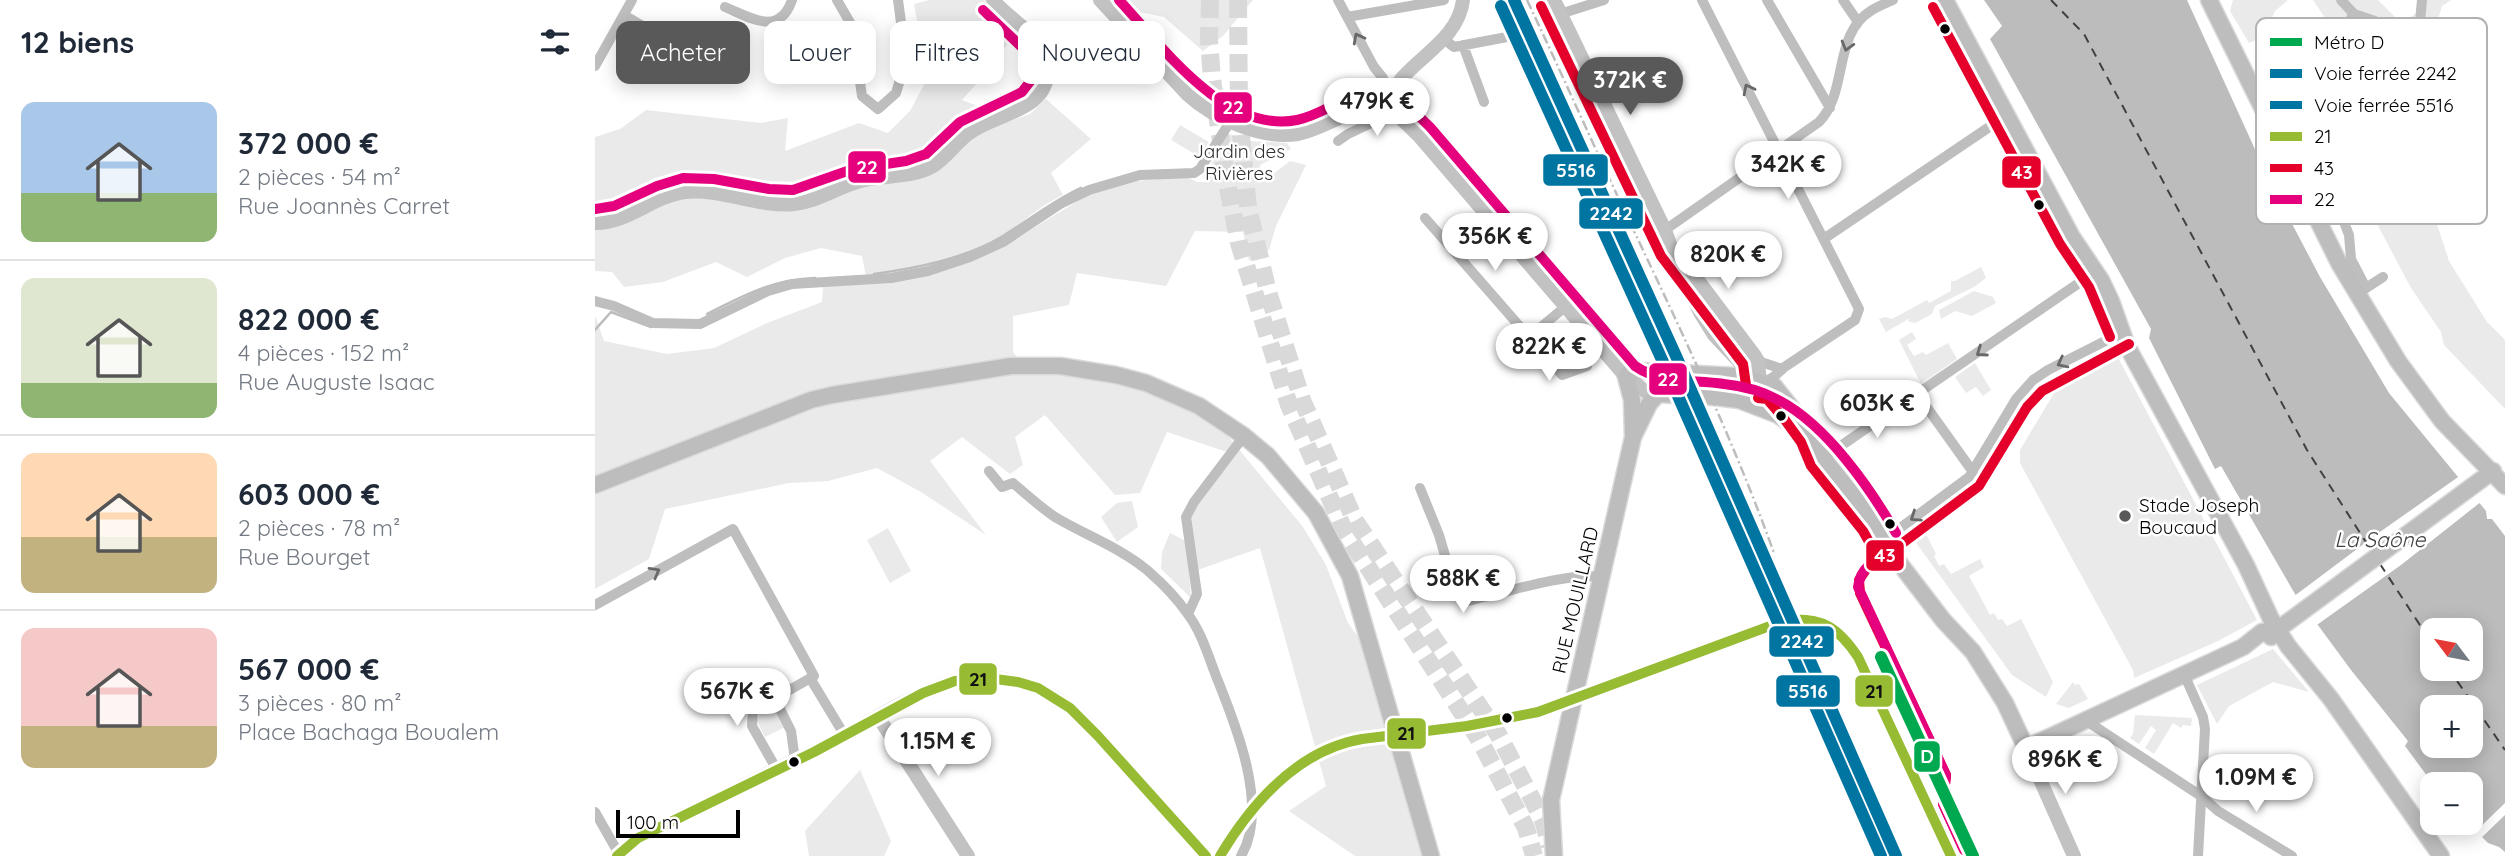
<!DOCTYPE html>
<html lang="fr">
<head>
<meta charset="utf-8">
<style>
	:root { --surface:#fff; --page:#f6f6f7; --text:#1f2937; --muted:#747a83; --line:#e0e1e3; --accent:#595959 }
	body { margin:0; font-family:Quicksand,sans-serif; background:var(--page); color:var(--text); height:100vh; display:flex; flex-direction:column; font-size:26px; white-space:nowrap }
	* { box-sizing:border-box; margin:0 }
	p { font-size:23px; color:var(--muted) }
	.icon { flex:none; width:38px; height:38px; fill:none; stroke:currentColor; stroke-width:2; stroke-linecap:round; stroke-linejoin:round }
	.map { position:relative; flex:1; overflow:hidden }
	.details { display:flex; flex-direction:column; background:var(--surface); width:595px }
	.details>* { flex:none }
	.banner { position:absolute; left:21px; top:21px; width:665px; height:63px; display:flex; gap:14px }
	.needle { width:46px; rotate:302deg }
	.buttons { position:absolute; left:1825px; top:618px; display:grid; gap:14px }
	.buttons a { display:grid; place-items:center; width:63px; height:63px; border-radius:14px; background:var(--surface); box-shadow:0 4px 18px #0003; font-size:35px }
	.scale { position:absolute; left:21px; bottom:18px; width:124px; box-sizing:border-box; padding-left:7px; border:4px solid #000; border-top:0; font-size:19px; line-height:24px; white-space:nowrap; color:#000; -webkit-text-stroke:5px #fff; paint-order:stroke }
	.price { position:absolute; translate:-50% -60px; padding:0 16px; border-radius:24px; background:#fff; color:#222; font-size:23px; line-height:46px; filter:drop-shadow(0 2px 4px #0008) }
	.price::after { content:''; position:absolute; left:50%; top:42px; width:21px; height:16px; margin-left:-10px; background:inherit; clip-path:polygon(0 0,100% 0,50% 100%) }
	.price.on { background:var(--accent); color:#fff }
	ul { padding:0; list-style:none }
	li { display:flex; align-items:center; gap:21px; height:175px; padding:0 21px }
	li+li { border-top:2px solid var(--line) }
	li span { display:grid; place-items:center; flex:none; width:196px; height:140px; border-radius:14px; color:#555 }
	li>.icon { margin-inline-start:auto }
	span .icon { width:84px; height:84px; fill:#fffc; stroke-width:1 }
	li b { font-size:30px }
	h2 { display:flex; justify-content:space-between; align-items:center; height:84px; padding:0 21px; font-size:30px }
	.tag { padding:0 24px; border-radius:14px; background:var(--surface); box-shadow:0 4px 18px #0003; font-size:24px; line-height:63px }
	.tag.on { background:var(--accent); color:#fff }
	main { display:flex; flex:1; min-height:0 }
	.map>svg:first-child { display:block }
</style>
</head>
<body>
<main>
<section class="details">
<h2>12 biens<svg class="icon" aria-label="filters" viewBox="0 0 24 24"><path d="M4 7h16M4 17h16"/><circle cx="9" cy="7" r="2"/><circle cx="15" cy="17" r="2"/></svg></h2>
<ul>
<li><span style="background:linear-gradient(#a9c7e8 65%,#8fb573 0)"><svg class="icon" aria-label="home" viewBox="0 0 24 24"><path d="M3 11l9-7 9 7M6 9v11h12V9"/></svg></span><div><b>372 000 €</b><p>2 pièces · 54 m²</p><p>Rue Joannès Carret</p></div></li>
<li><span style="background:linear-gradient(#dfe7d0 75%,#8fb573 0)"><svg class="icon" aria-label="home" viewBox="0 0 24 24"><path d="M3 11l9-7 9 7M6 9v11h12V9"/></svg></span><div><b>822 000 €</b><p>4 pièces · 152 m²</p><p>Rue Auguste Isaac</p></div></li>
<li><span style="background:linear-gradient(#ffd9b3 60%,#c2b280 0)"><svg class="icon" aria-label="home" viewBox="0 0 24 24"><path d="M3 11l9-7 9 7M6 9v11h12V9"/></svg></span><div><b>603 000 €</b><p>2 pièces · 78 m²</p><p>Rue Bourget</p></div></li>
<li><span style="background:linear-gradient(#f6c9c9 70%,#c2b280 0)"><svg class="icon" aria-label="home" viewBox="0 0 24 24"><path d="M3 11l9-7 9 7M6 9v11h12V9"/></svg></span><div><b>567 000 €</b><p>3 pièces · 80 m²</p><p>Place Bachaga Boualem</p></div></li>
</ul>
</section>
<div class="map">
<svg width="1910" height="856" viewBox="0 0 1910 856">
	<rect width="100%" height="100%" fill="#fff"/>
	<!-- green -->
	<path fill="#eaeaea" d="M334,0h56l29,35 -27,37 -25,28 34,13 5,11 29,-10 16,-15 45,40 -40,34 12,22c-10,5 -19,10 -28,17 -12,8 -22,19 -35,26 -40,23 -89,32 -134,39l-4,-21 -41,-8 -36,10 -38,19 -31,-15 -53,20 -39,5 -12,-15 -17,-1v-134l25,-8 26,-19 115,13 27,-5 -3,33 74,-28 29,10 22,-22 16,-30 9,-3 1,-44 -17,-2 -5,-28z
		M519,0h139l-30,36 -20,15 -39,-34 -40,-8z
		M1638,0h55l-13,11 -11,26 -15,6 -19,-32z
		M1718,0h65l24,24 24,-19v-5h25l-9,6 -21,71 -27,12 -23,4 -6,16 18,45 12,20 27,20 14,27 13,40 38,61 18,18v69l-61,-64 -3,-13 -30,-44 -54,-102 -9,2 -7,-13 -11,3 -34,-89 -26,11 -7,-18 4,-25 21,-1 24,6 13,-3 15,-19z
		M585,125l29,17 -9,15 -29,-17z
		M635,134l20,7 37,2 4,6 -31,16 3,17 27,-21 16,4 -30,61 -7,24 -20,11 -6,-29 -48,-1 -29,55 -89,-13 -8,32 -56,11v36l14,16 114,17 77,39 85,103 23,38 22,58 14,19 63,214h-70l-66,-45 37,-25 -66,-238 -71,25 2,25 -30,-29 1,-17 8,-19 16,8v-24l50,-62 -69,-23 -27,61 -25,2 -70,-80 -30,22 8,28 -13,9 -48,-37 -32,24 56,74 -65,-43 -44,-24 -49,13 -39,2 -124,26 -16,50 -54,30v-274l9,26 63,13 47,-6 53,-25 55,-21 1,-15 68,-6 113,-35 87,-53 37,-11 57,-6 12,6h10l-4,-5z
		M1386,267l5,11 -12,9 -39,19 -3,8 -17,9 -7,-2 2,-3 -24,14 -7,-13 6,-2 7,2 35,-19 2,3 22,-12v-10h4z
		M1379,291l19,6 3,6 -24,13 -17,-5 -14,8 -2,-9z
		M1317,332l4,7 -9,6 7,11 9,-4 3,3 22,-12 9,16 -36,25 -22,-44z
		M1518,348l144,272 -39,21 -84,37 -1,-8 -113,-207v-13l46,-77z
		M1380,363l16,27 -8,6 -7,-9 -10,6 -11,-16z
		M537,501l6,26 -21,15 -16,-25 16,-14z
		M1354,504l6,9 -31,17 12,24 -2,2 5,10 5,-2 7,10 29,-15 4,8 -15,9 21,39 4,-2 4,7 4,-1 5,7 14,-7 32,63 -7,15 -34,-22 -98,-135 1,-12z
		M293,528l23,43 -21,12 -23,-43z
		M1678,649l36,43 -36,-10 -44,24 -12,18 -20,-39z
		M1478,682l2,3 4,-1 9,15 -19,9 -13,-4z
		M171,709l10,3 9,15 -20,10 -8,-16 3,-9z
		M1540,715l57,3 -1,8 -8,-1 -2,3 -8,-5 -19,31 -9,-6 11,-18 -5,-4 -12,18 -9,-6 3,-4z
		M265,770l31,71 -7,15h-75l-4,-25z"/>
	<!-- water -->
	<path fill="#bcbcbc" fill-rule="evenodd" d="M1389,0h203l82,180 51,97 69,116 97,118 1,8h5l13,17v316l-6,-5 -11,-4 -20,-20 3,-1v-38h-38l-28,-38 3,-5 -57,-71 -56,-76 -74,-128 -6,3 -66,-131 2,-9 -161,-290 12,-13zM1838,630h38v38h-38zM1838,707h38v39h-38z"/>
	<!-- pier -->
	<path fill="#fff" d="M1866,475l21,26 -81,64 -87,62 -21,-30 84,-63z
		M1910,803v12l-26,25 -6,-6z"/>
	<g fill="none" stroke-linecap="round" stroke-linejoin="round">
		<!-- stream -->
		<path stroke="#bcbcbc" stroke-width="2.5" d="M279,274c42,-6 91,-15 129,-38 26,-16 50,-35 78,-48
			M112,314c35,-18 67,-35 108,-36
			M0,330l16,-18 40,15"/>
		<!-- ferry -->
		<path stroke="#414141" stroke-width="2" stroke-dasharray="9 7" stroke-linecap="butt" d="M1456,0l33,34 223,416 64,100
			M1785,564l53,81
			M1853,668l57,82"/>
		<!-- highway-tunnel -->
		<path stroke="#d9d9d9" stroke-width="18" stroke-dasharray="18 9" stroke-linecap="butt" d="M615,0l-1,40 3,39 15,104 12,60 50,162 55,125 135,209 47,89 8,28
			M643,0l1,114 9,94 20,84 34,108 53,121 143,213 45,86 7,26"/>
		<!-- primary casing -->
		<g stroke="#dbdbdb" stroke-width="19">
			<path id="primary" d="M1350,0l127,237 29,43 10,21 16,45 119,219 25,54 17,27 43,53 110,157
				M1614,0l130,263 59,98 44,60 63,65
				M1038,437l16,-33 9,-10 57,3 24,3 39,15 17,12 28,31 52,65 22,37 46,60 30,32 32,51 21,45 217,-101 19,-15 15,-2
				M0,485l216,-85 21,-5 179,-29h49l56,9 30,8 53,23 45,30 24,20 48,57 34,63 81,280
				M1676,637l6,-7 216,-159
				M959,856l-3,-56 82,-363 -1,-37 -6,-23 4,-5 11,-1 95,5 38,10 38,48"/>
		</g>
		<!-- street -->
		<path stroke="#bebebe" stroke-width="10" d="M242,0l15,26 10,70 16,13 18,-16 10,-33 -8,-60
			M1107,0l157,309 -4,11 -72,48c-4,7 -34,25 -44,32
			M1172,0l63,108
			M1248,0l15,22
			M1746,0l13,14
			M130,7c26,11 54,30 67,-7
			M965,14l44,-14
			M29,15l46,27 7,15
			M752,17l97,-17
			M849,39l10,8 53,-10
			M868,45l21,57
			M0,66l37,-66
			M743,141l10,-7 23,-11 15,-19 -3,-26 -9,-11 -36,-67
			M830,218l104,119 36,-30
			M1070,230l154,-108c30,-31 13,-88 53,-112 7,-4 14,-7 21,-10
			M1230,238l182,-123
			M1771,288l-15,-29 -2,-24 -52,-133 6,-17 44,-40 6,-14 -2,-13 3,-4 21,7 29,27h8l6,-5 4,-43
			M1768,290l20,-13
			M0,301l19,5 39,17 47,1 68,-33 24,-7 99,-6 37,-7 42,-14 33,-15 57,-38 29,-14 51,-15 54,-2 6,-4 30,-47
			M934,337l33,38 25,-9
			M1163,361l24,8
			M1165,384l4,12 18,18
			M1323,395l55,77
			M1228,458l272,-186
			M394,471l13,16 11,-4c13,11 27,24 42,34 30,18 64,30 92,53 15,13 29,27 40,43 14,18 21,42 29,63 19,47 54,131 25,180
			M825,488l19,47 14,48 9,16 6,2c35,-8 100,-29 133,-24
			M1289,540l85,-63 47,-78 17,-19 15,-10 75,-38
			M0,605l138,-76 81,147 -61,35 -1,15 25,44
			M593,614l9,-20 -11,-77 8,-15 50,-66
			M1589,674l19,43 2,12 -7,127
			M215,678l35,58
			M180,699l16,32 4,29
			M1490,720l116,76 17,15 74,45
			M0,812l24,42"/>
		<!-- secondary -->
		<path stroke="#c2c2c2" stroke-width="14" d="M505,0l87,94c26,24 75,46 111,40 19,-4 38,-15 56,-23 10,-4 21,-4 32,-7
			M959,0l111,230 15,43 21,41 13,21 45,48
			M791,104l33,32 207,241 19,14 13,3
			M791,104c5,-9 10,-20 18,-28 21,-23 55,-41 59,-76
			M0,223c32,1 58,-27 90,-31 37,-4 73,16 110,12 25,-3 46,-19 70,-24 22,-5 48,-2 68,-14 13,-8 22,-22 35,-32 27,-22 80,-20 80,-66 0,-30 -38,-47 -55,-68
			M1084,255l76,101 3,5 2,23
			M284,718l89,138
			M1431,748l48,108
			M22,856l21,-18 157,-78c51,-21 96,-56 147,-75 17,-6 35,-8 53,-7 66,6 91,45 132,90 26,30 53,59 79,88"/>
		<!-- primary -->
		<use href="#primary" stroke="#bdbdbd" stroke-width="16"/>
		<!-- rail -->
		<path stroke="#bdbdbd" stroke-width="2.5" stroke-dasharray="10 3.5 2 3.5" stroke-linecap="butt" d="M932,0c33,70 65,142 98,212 53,112 107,224 149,341
			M1172,566l25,49 109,241"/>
		<!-- bus-1 casing -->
		<g stroke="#fff" stroke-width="16">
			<path id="bus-1" d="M22,856l21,-18 176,-86 109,-59 32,-12 33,-3 30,4 20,6 32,20 28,28 108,120
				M625,856c32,-53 77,-106 142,-117l105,-13 71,-14 248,-92c36,-3 52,7 72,37l93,199"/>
		</g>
		<!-- bus-2 casing -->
		<g stroke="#fff" stroke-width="16">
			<path id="bus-2" d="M946,6l120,250 82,108 3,21
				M1338,7l127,237 29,43 21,50
				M1163,398l9,1 18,21 16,22 10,24 52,65 9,16
				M1369,850l-21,-46 3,-29 -86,-182 -1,-13 10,-15 23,-14 87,-65 48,-79 15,-16 87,-47"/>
		</g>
		<!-- bus-3 casing -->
		<g stroke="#fff" stroke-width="16">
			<path id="bus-3" d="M524,0c43,46 105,134 178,120 20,-4 36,-16 54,-23 10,-3 21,-4 32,-7
				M801,94l34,33 205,239c28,19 58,13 89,18 19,2 39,7 56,17 47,25 90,87 116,132
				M0,209l19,-3 43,-20 26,-8 31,1 55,10 24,1 60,-21 53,-8 20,-7 34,-32 62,-30 10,-13 2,-11 -4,-13 -47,-45
				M1295,553c-16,7 -30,15 -32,34l88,188 -3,29 21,46"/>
		</g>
		<!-- bus-1 -->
		<use href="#bus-1" stroke="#97bb33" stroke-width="10"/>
		<!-- bus-2 -->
		<use href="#bus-2" stroke="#e4002b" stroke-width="10"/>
		<!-- bus-3 -->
		<use href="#bus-3" stroke="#e5007d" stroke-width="10"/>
		<!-- rail-1 casing -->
		<g stroke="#fff" stroke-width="18">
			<path id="rail-1" d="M919,0l162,356 220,500"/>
		</g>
		<!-- rail-2 casing -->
		<g stroke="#fff" stroke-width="18">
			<path id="rail-2" d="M906,6l162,356 218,494"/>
		</g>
		<!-- rail-1 -->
		<use href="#rail-1" stroke="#0075a1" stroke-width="12"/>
		<!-- rail-2 -->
		<use href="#rail-2" stroke="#0075a1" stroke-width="12"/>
		<!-- metro-1 casing -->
		<g stroke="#fff" stroke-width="18">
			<path id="metro-1" d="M1286,657l92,199"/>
		</g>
		<!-- metro-1 -->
		<use href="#metro-1" stroke="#00a950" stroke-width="12"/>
	</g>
	<!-- one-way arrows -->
	<defs><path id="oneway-chevron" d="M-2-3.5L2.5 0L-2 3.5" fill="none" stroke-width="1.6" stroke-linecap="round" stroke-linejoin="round" transform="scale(1.75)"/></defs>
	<g stroke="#686868">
		<use href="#oneway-chevron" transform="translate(763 38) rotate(-118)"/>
		<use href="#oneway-chevron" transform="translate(1252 46) rotate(106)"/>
		<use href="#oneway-chevron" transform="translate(1153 89) rotate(-117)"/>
		<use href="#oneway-chevron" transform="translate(1386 352) rotate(145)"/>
		<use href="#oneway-chevron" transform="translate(1467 363) rotate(153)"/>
		<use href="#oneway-chevron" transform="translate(1320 517) rotate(146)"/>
		<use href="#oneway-chevron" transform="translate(60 572) rotate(-29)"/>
	</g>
	<!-- markers -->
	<g fill="#000" stroke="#fff" stroke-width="2.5">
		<circle cx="1350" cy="29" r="6"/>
		<circle cx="1444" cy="205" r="6"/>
		<circle cx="1186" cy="416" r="6"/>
		<circle cx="1295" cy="524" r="6"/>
		<circle cx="912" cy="718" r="6"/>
		<circle cx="199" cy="762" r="6"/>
	</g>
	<circle fill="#595959" stroke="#fff" stroke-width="2.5" cx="1530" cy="516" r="7"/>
	<g text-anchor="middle" stroke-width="5" stroke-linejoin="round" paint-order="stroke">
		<!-- park labels -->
		<g font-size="19" fill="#303030" stroke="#fff">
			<text x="644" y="158">Jardin des<tspan x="644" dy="22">Rivières</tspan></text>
		</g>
		<!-- poi labels -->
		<g font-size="19" fill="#000" stroke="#fff" text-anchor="start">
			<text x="1544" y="512">Stade Joseph<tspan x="1544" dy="22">Boucaud</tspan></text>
		</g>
		<!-- street labels -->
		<g font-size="19" fill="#000" stroke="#fff">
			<text transform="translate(980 600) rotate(-77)" y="7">RUE MOUILLARD</text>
		</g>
		<!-- water labels -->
		<g font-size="21" font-style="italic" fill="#414141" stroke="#fff">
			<text x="1785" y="547">La Saône</text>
		</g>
	</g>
	<!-- legend -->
	<rect x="1661" y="18" width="231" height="206" rx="10" fill="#fff" stroke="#b2b2b2" stroke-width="2"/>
	<rect x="1675" y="38" width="32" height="8" fill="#00a950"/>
	<rect x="1675" y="69" width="32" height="9" fill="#0075a1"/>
	<rect x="1675" y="101" width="32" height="8" fill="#0075a1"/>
	<rect x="1675" y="132" width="32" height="9" fill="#97bb33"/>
	<rect x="1675" y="164" width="32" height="8" fill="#e4002b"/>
	<rect x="1675" y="195" width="32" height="9" fill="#e5007d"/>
	<g font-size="19" fill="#000">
		<text x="1719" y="49">Métro D</text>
		<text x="1719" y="80">Voie ferrée 2242</text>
		<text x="1719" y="112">Voie ferrée 5516</text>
		<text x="1719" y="143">21</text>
		<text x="1719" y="175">43</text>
		<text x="1719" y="206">22</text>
	</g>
	<g stroke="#fff" stroke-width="2.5">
		<rect x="618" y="91" width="40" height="33" rx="7" fill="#e5007d"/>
		<rect x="252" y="150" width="40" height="34" rx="7" fill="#e5007d"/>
		<rect x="947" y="153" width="67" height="34" rx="7" fill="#0075a1"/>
		<rect x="1406" y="155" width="41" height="34" rx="7" fill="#e4002b"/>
		<rect x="983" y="197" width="66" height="33" rx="7" fill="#0075a1"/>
		<rect x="1053" y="362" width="40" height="34" rx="7" fill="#e5007d"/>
		<rect x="1270" y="539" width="40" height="33" rx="7" fill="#e4002b"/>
		<rect x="1173" y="625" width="67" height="33" rx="7" fill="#0075a1"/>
		<rect x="363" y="662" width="40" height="34" rx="7" fill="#97bb33"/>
		<rect x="1259" y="674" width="40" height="34" rx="7" fill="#97bb33"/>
		<rect x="1180" y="674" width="66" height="34" rx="7" fill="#0075a1"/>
		<rect x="791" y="717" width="41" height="33" rx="7" fill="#97bb33"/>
		<rect x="1318" y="740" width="28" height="33" rx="7" fill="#00a950"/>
	</g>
	<g font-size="19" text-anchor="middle" font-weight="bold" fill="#fff">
		<text x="638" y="114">22</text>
		<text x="272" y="174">22</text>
		<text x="981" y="177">5516</text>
		<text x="1427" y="179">43</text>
		<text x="1016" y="220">2242</text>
		<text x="1073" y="386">22</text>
		<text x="1290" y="562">43</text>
		<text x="1207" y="648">2242</text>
		<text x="1213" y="698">5516</text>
		<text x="1332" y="763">D</text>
	</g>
	<g font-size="19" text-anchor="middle" font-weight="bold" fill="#111">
		<text x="383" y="686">21</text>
		<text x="1279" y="698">21</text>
		<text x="811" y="740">21</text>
	</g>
</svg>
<div class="buttons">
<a><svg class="needle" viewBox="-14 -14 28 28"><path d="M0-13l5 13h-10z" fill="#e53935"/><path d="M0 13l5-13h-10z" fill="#747a83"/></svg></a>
<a>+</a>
<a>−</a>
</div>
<div class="scale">100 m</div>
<b class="price on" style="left:1035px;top:117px">372K €</b>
<b class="price" style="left:782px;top:138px">479K €</b>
<b class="price" style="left:1193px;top:201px">342K €</b>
<b class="price" style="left:900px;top:273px">356K €</b>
<b class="price" style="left:1133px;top:291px">820K €</b>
<b class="price" style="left:954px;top:383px">822K €</b>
<b class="price" style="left:1282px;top:440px">603K €</b>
<b class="price" style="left:868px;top:615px">588K €</b>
<b class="price" style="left:142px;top:728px">567K €</b>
<b class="price" style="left:343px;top:778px">1.15M €</b>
<b class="price" style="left:1470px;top:796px">896K €</b>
<b class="price" style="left:1661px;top:814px">1.09M €</b>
<div class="banner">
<a class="tag on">Acheter</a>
<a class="tag">Louer</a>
<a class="tag">Filtres</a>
<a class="tag">Nouveau</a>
</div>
</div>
</main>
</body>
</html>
